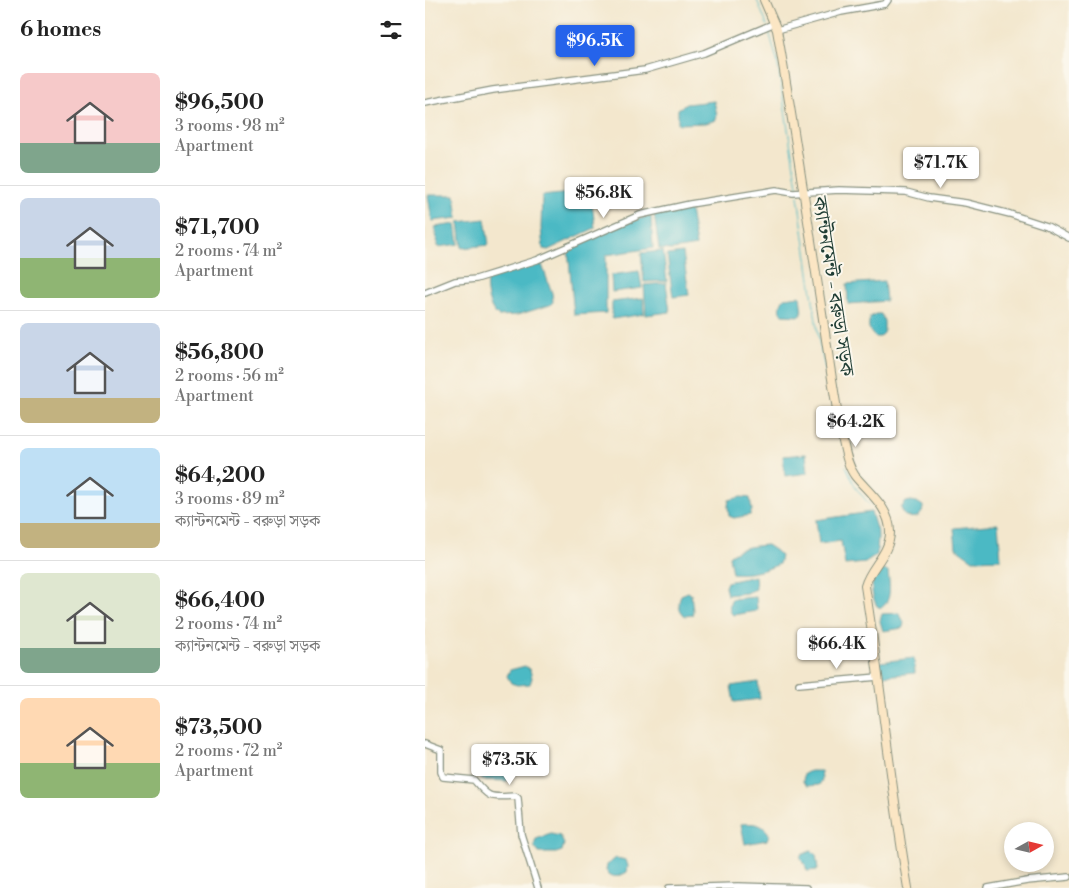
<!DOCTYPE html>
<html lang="en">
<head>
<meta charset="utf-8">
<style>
	:root { --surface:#fff; --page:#f2f2f2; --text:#222; --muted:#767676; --line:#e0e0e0; --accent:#2563eb }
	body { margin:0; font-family:"Libre Bodoni","Noto Serif Bengali",serif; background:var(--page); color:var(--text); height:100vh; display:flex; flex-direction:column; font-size:19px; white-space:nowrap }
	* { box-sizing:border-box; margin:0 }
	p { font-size:16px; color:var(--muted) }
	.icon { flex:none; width:28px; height:28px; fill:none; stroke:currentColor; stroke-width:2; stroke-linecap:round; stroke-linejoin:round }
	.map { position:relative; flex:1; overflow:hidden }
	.details { display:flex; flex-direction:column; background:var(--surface); width:425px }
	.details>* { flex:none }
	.needle { width:32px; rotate:82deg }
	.buttons { position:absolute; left:579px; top:822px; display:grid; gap:10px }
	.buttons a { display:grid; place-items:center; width:50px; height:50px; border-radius:50%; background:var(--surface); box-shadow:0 2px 8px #0003; font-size:25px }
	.price { position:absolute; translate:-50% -42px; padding:0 11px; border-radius:5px; background:#fff; color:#222; font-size:16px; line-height:32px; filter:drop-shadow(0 1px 2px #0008) }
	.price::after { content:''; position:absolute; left:50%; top:30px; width:15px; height:11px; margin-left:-8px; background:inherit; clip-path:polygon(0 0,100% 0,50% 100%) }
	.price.on { background:var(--accent); color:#fff }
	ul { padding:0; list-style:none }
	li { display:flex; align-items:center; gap:15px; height:125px; padding:0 20px }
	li+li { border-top:1px solid var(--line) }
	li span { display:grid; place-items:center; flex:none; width:140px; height:100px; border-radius:8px; color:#555 }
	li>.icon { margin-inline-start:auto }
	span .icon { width:60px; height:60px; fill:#fffc; stroke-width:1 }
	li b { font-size:21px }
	h2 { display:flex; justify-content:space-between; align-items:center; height:60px; padding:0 20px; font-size:21px }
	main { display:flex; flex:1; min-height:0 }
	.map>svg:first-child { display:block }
</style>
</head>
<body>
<main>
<section class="details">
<h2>6 homes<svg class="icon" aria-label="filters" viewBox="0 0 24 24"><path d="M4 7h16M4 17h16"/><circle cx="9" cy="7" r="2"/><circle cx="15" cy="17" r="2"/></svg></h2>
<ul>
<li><span style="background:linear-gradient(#f6c9c9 70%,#7fa58c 0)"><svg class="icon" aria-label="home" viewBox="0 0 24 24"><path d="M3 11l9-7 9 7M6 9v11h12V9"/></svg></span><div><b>$96,500</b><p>3 rooms · 98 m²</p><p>Apartment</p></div></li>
<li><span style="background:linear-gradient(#c9d6e8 60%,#8fb573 0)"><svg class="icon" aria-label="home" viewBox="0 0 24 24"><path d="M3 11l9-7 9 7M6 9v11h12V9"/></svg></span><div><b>$71,700</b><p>2 rooms · 74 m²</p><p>Apartment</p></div></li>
<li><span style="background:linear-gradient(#c9d6e8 75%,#c2b280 0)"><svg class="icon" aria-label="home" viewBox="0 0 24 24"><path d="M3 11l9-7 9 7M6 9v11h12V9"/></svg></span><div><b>$56,800</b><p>2 rooms · 56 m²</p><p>Apartment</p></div></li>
<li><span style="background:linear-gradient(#bfe0f5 75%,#c2b280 0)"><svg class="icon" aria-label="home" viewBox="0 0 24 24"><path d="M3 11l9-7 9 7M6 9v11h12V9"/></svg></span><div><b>$64,200</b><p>3 rooms · 89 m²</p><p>ক্যান্টনমেন্ট - বরুড়া সড়ক</p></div></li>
<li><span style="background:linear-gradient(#dfe7d0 75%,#7fa58c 0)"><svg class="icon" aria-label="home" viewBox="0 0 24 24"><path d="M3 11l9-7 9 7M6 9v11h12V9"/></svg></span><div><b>$66,400</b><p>2 rooms · 74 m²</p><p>ক্যান্টনমেন্ট - বরুড়া সড়ক</p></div></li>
<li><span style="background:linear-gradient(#ffd9b3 65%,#8fb573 0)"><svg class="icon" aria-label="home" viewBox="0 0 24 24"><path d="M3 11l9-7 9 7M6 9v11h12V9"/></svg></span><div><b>$73,500</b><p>2 rooms · 72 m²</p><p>Apartment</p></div></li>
</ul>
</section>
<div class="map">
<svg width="644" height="888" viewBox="0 0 644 888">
	<rect width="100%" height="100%" fill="#fbf7ec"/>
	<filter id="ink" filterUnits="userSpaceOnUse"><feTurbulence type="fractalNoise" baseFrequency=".02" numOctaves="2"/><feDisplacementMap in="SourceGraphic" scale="10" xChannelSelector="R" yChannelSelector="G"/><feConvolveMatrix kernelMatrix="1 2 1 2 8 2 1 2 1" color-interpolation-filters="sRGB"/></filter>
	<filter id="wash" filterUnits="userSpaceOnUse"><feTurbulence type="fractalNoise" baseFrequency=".0096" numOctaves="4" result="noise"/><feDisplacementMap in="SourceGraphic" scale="20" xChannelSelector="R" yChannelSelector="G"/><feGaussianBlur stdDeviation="1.12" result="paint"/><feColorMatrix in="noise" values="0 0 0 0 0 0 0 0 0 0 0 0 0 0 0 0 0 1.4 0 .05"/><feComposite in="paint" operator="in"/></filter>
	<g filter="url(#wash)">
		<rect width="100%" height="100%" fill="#f3e7cd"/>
		<!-- water -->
		<path fill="#4bb9c4" stroke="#357b7c" d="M289,101l3,14 -1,5 -10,3 -28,1v-15l8,-5z
			M163,191l3,3 4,34 -47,22 -5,-1 -2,-21 1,-32z
			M3,195h27l3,23 -26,3z
			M256,209l9,1 6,36 -24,4 -13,-1 -5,-35z
			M223,216l3,1 2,31 -47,7v58l-32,2 -6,-66 31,-16z
			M60,219l4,26 -27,3 -3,-26z
			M31,224l3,20 -21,3 -3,-20z
			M238,251l4,30 -23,1 -3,-29z
			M258,253l6,42 -16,2 -6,-42z
			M113,261l3,1 11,31 1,9 -3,3 -33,10 -19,1c-9,-7 -14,-28 -10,-38z
			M214,271l3,17 -30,4 -1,-17z
			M459,281l2,20 -38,3 -1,-20z
			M241,283l4,29 -24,3 -2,-30z
			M375,296l2,17 -2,3 -17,-1c-4,-6 -3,-11 1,-17z
			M218,298l1,16 -32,5v-17z
			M451,314h5l3,7v12l-4,4h-5c-7,-6 -7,-11 -5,-20z
			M381,454l2,19 -23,3 -2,-20z
			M316,497l9,1 2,12 -2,5 -16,3 -5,-2 -1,-10 1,-6z
			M486,501l6,1 6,4c0,12 -10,14 -19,9l-3,-7 5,-6z
			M446,512l7,23 -1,20 -12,8 -20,2 -4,-24 -22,3 -3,-24z
			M573,524l3,35 -28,1 -17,-12 -2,-20z
			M342,545l9,6 5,5 -2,8c-14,7 -32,11 -47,9l-3,-17c10,-9 25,-10 38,-11z
			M458,570l5,1c1,12 5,29 -7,37l-4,-2c-7,-12 -8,-29 6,-36z
			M330,576l1,13 -10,4 -19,2 -2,-8 2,-5z
			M263,592l3,2 2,17 -1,4 -7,1c-7,-7 -7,-12 -4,-21z
			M331,597l1,12 -1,2 -23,4c-5,-5 -4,-10 -1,-16z
			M474,613l5,9 -1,6 -20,3 -3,-10 2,-7z
			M489,658l1,15 -33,3 -2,-14z
			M100,666l5,4 2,8 -2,6 -13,1 -6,-2 -4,-7 3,-6z
			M333,682l2,17 -26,3 -3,-16z
			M59,757l19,1 5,3 1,11 -2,9 -25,-1 -6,-8 1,-13z
			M385,771h11l1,9 -3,5 -12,1 -4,-4 1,-8z
			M316,824c12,-1 22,-1 28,10l-2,6 -22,4z
			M126,834l9,2 4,8 -2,7 -6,2h-17l-5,-7 2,-7z
			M386,851l5,3 2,16 -11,1 -2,-7 -5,-5 1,-4z
			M191,858l10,2 2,6 -1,6c-9,5 -14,7 -21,-1l1,-6z"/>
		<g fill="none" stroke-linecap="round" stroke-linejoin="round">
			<!-- stream -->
			<path stroke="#4bb9c4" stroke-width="1" d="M332,0l10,25
				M343,28l9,32 21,132
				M373,196l21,146 12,52
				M421,466l10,22 13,16"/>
		</g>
	</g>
	<g filter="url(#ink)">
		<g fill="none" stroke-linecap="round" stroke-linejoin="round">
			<!-- street casing -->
			<g stroke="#899280" stroke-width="8">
				<path id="street" d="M352,30l64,-18 44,-8 3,-4
					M0,103l68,-13 152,-20 59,-17 71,-30
					M0,293l30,-12 21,-2 61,-19 103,-45 50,-11 86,-14 17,3 46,-3 67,2 23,6 37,5 44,11 37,12 22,12
					M374,684l79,-7
					M0,744l16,6v22l2,5 31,3c16,20 17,17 41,16l3,2 3,36 17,54
					M244,888l69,-2 68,2
					M563,888l39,-7 42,-4"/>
			</g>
			<!-- secondary casing -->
			<g stroke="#899280" stroke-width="10">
				<path id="secondary" d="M339,0l13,30c16,90 29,179 43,269 7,46 13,92 22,138 3,13 5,28 13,39 14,17 35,32 35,56 0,22 -20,35 -25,54 16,100 26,202 43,302"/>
			</g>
			<!-- street -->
			<use href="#street" stroke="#fff" stroke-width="5.5"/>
			<!-- secondary -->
			<use href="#secondary" stroke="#fbe6c4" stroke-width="8"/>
		</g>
	</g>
	<g text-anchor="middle" stroke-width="4" stroke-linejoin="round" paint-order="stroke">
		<!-- street labels -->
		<g font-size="20" fill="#1f3d34" stroke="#fbf7ec">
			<text transform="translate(409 286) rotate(81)" y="7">ক্যান্টনমেন্ট - বরুড়া সড়ক</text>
		</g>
	</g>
</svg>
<div class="buttons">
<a><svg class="needle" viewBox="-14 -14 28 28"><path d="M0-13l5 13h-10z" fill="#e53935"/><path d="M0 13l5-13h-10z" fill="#767676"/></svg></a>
</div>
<b class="price on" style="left:170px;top:67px">$96.5K</b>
<b class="price" style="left:516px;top:189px">$71.7K</b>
<b class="price" style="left:179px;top:219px">$56.8K</b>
<b class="price" style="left:431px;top:448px">$64.2K</b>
<b class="price" style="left:412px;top:670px">$66.4K</b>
<b class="price" style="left:85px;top:786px">$73.5K</b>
</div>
</main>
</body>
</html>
